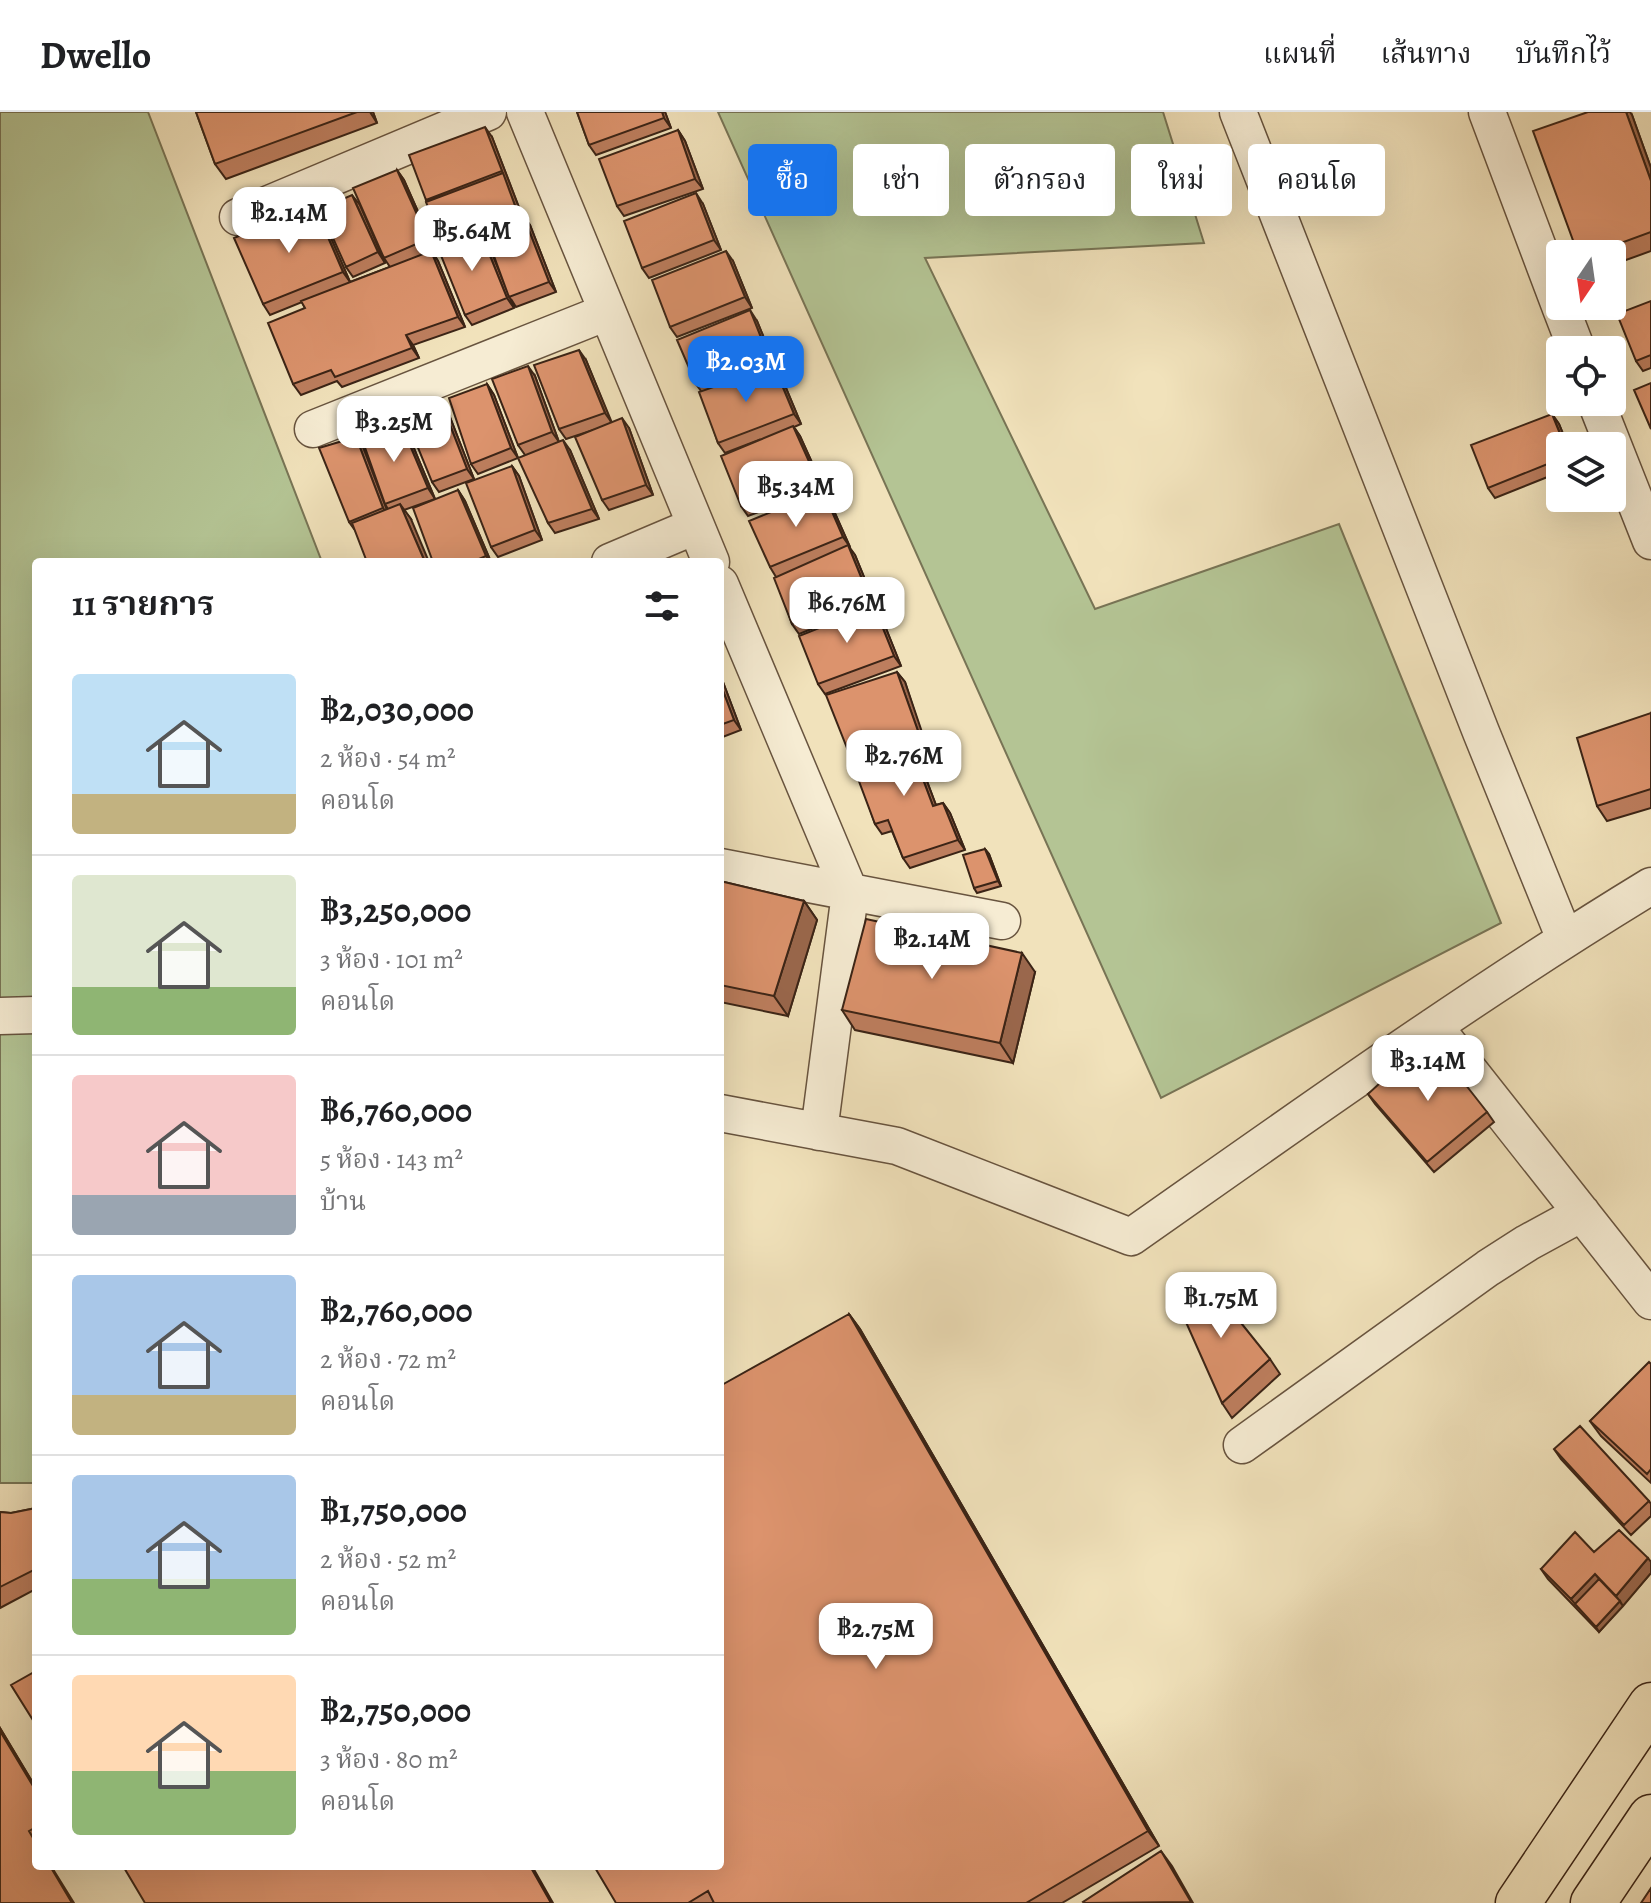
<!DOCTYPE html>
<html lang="th">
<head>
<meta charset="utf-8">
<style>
	:root { --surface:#fff; --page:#f6f6f6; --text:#202124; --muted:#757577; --line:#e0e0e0; --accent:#1a73e8 }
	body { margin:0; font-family:Alegreya,"Noto Serif Thai",serif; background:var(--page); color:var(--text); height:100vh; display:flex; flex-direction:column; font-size:30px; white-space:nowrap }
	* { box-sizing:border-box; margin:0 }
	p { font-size:26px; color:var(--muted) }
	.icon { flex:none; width:44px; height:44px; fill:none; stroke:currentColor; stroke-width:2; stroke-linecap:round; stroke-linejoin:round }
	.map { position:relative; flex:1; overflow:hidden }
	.side { position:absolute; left:32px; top:446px; width:692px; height:1312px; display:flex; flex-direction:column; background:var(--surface); border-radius:8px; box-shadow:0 8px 32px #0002 }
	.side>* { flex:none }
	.top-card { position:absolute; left:748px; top:32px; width:760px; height:72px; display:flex; gap:16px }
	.needle { width:52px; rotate:193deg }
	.controls { position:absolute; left:1546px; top:128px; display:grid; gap:16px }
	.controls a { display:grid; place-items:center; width:80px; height:80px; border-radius:8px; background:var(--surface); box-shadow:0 8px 32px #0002; font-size:40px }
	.price { position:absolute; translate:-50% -68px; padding:0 18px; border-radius:16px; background:#fff; color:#222; font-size:26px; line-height:52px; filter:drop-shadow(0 2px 4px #0008) }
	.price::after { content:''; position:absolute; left:50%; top:48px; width:24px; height:18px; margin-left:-12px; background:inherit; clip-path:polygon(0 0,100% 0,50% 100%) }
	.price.active { background:var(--accent); color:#fff }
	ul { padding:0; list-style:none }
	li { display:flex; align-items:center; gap:24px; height:200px; padding:0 40px }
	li+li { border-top:2px solid var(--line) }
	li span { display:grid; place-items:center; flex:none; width:224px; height:160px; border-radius:8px; color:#555 }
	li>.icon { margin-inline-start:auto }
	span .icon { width:96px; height:96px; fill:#fffc; stroke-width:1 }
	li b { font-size:34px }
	h2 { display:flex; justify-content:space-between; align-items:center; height:96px; padding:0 40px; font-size:34px }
	.chip { padding:0 28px; border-radius:8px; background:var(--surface); box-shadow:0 8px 32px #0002; font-size:28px; line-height:72px }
	.chip.active { background:var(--accent); color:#fff }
	header { display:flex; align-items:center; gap:48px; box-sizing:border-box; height:112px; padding:0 40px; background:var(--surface); border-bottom:2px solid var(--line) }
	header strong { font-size:38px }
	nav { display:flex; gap:44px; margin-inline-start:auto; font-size:28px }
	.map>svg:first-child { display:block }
</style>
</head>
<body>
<header>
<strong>Dwello</strong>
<nav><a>แผนที่</a><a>เส้นทาง</a><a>บันทึกไว้</a></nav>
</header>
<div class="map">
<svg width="1651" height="1791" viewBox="0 0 1651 1791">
	<rect width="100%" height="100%" fill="#f1e2bb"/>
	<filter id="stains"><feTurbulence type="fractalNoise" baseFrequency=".0025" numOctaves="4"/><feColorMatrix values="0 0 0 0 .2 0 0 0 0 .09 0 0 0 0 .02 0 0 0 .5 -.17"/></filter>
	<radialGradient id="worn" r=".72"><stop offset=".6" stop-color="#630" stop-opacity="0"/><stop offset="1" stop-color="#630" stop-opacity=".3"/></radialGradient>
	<!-- green -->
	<path fill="#b4c494" stroke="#787455" stroke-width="2" d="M0,0h148l174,450h-286v921h-36z
		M718,0h445l41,131 -279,15 170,351 244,-85 162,399 -340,175z"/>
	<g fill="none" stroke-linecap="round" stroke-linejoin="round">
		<!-- minor casing -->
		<g stroke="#68543f" stroke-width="39">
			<path id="minor" d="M525,0l186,450
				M1238,0l243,620 84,207
				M1487,0l73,194
				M238,105l250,-105
				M1560,194l17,44
				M1596,290l55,139
				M313,317l294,-117
				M610,450l85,-36
				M720,472l130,309 -31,239
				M720,755l282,54
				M0,904l36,-1
				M1434,914l217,275
				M720,1001l177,33 234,91c171,-120 341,-242 520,-351
				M1242,1333l246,-177 39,-25 55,-30"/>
		</g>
		<!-- major casing -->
		<g stroke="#3b2416" stroke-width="47">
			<path id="major" d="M1518,1791l133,-198
				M1593,1791l58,-86"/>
		</g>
		<!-- minor -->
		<use href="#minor" stroke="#f6ecd3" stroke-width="36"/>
		<!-- major -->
		<use href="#major" stroke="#f1e2bb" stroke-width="44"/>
	</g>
	<!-- wall -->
	<path fill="#bd7e5e" stroke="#3b2416" stroke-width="2" fill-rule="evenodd" d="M196,0h177l4,11 -151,56 -11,-15z
		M577,0h88l6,16 -75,27 -7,-10z
		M1632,3l19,53v83l-39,14v-11h-34z
		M678,18l7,11 18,48 -79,27 -7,-10z
		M492,25l30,78 8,10 26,67 -40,15 -5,-8 3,9 -42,17 -7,-10 -20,-70 -4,-5 -15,-40zM486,123l15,40 -14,-34 -3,-5z
		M397,58l7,10 31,70 -3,1 6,10 27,66 -52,18 6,13 -77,29 -5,-6 -36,14 -8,-11 12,-76 -3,-6 -32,13 -7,-11 51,-99 7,10 29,67 40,-15 -6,-9z
		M703,92l18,46 -72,28 -7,-10z
		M360,93l25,58 -32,14 -7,-10z
		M733,149l19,47 -75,29 -7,-10z
		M1651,189v67l-8,3 -7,-10z
		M757,209l18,44 -16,6 15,-5 7,10 20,48 -7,3 6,9 23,51 -75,29 -7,-10 18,-66 -34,13 -7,-10 -17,-52 -5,-7z
		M586,248l25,62 18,6 24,67 -44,15 -7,-10 -9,-70 -27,9 -7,-10z
		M535,264l24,66 11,8 29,69 -44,14 -7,-10 -23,-68 -7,-10z
		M487,272l7,11 24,63 -40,16 -7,-10z
		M448,300l26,67 -35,13 -7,-10z
		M1552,302l7,10 9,22h-8v26l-65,26 -7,-10z
		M408,322l27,65 -31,11 7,9 -57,10 -5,-7 7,-85 7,10 24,63 1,-1 -3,-5z
		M512,354l7,10 23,64 -44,17 -7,-10z
		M458,378l7,11 26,61h-58z
		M823,379l7,11 20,45 -1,1 6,7 20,49 -76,30 -7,-10 -16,-47 -6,-10z
		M874,494l7,10 20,50 -76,28 -7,-10z
		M897,560l8,10 19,59 5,7 9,24 -13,4 11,29 7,-2 7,10 15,37 -55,18 -7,-10 -11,-27 -10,3 -7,-10 -22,-65 -4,-6z
		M720,562l21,56 -21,8z
		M1651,601v95l-44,13 -10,-15z
		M985,737l4,5 12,32 -24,7 -3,-5z
		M720,769l84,20 13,19 -29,96 -68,-14z
		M1035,860l-22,91 -158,-33 -13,-20z
		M1412,953l75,47 7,10 -60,50 -59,-68 -7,-10z
		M849,1202l11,15 299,517 -97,57h-446l104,-37z
		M1270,1247l10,15 -48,44 -10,-15z
		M1651,1252v119l-50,-47 -11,-15z
		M1554,1337l95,52 2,3v12l-20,19 -70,-76z
		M36,1396v81l-36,19v-96l11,1z
		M1594,1440l57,21 -52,59 -51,-53 -7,-10z
		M0,1616l36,60v78l-36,37z"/>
	<!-- shaded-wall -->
	<path fill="#9a674c" stroke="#3b2416" stroke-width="2" d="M370,0h3l4,11z
		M662,0h3l6,16 -7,-10z
		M1626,0h4l2,3 19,53v13z
		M485,15l7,10 32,84 -7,-10z
		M678,18l7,11 18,48 -8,-10z
		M397,58l7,10 31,70 -7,-11z
		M696,81l7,11 18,46 -7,-10z
		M352,83l8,10 25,58 -7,-11z
		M314,93l7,10 29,67 -7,-10z
		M523,103l7,10 26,67 -7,-10z
		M480,119l7,10 27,67 -7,-10z
		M431,139l7,10 27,66 -7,-10z
		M726,139l7,10 19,47 -7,-11z
		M750,198l7,11 18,44 -7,-10z
		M406,223l7,10 6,13 -7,-10z
		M579,238l7,10 26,63 -7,-10z
		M528,254l7,10 24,66 -7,-10z
		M774,254l7,10 20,48 -7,-10z
		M487,272l7,11 24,63 -7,-10z
		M441,290l7,10 26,67 -7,-10z
		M1552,302l7,10 9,22h-3z
		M622,306l7,10 24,67 -7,-10z
		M401,312l7,10 27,65 -7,-11z
		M793,314l7,10 23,51 -7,-10z
		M356,325l7,10 27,71 -7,-10z
		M563,328l7,10 29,69 -7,-10z
		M512,354l7,10 23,64 -7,-10z
		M458,378l7,11 26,61 -5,-6z
		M823,379l7,11 20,45 -7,-10z
		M400,392l11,15 18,43h-4z
		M848,433l7,10 20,49 -7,-10z
		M874,494l7,10 20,50 -7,-10z
		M897,560l8,10 20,59 -7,-10z
		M720,562l21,56 -7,-10 -14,-37z
		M922,626l7,10 9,24 -7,-11z
		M918,654l7,10 15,40 -7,-10z
		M943,691l7,10 15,37 -7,-10z
		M985,737l4,5 12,32 -3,-5z
		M804,789l13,19 -29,96 -14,-20z
		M1022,841l13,19 -22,91 -13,-20z
		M849,1202l11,15 299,517 -11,-15z
		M1648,1446l3,4v11l-28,33 -7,-10z
		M1595,1462l8,10 -28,20 -4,-5z
		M1620,1489l3,5 -24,26 -3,-5z
		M0,1616l36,60v3l-36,-60z
		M1161,1739l11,15 21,37 -2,-1z
		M50,1754h1l23,37h-2z
		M530,1754h2l21,37h-2z"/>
	<!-- building -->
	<path fill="#dc936d" stroke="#3b2416" stroke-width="2" d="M196,0h161l-142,52z
		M577,0h85l2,6 -75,27z
		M1588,0h38l25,69v51l-60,22h-13l-45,-123z
		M485,15l17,44 -76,29 -17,-45z
		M678,18l17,49 -78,27 -18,-47z
		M397,58l31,69 -44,19 -31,-70z
		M503,61l14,38 -76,29 -15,-38z
		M696,81l18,47 -72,28 -18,-47z
		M352,83l26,57 -32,15 -26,-58z
		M314,93l29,67 -80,32 -29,-66z
		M523,103l26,67 -40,15 -25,-68z
		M480,119l27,67 -42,17 -27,-67z
		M431,139l27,66 -52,18 6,13 -77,29 -4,-7 -38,14 -25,-61 37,-15 -4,-7z
		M726,139l19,46 -75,30 -18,-47z
		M1651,189v54l-15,6 -19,-47z
		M750,198l18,45 -72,29 -19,-44z
		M579,238l26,63 -46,16 -25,-64z
		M528,254l24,66 -34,13 -26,-66z
		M774,254l20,48 -76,29 -19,-51z
		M1651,271v46l-17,-39z
		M487,272l24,64 -40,16 -22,-66z
		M441,290l26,67 -35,13 -27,-66z
		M1552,302l13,32h-5v13l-72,29 -17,-43z
		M622,306l24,67 -44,15 -27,-63z
		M401,312l27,64 -43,16 -23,-65z
		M793,314l23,51 -75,29 -20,-50z
		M356,325l27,71 -34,14 -30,-74z
		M563,328l29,69 -44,14 -30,-65z
		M512,354l23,64 -44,17 -25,-64z
		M458,378l28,66 -14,6h-39l-20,-54z
		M823,379l20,46 -73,30 -21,-46z
		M400,392l25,58h-58l-15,-39z
		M848,433l20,49 -76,30 -18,-46z
		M874,494l20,50 -76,28 -19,-48z
		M897,560l21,59 -69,22 -23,-58z
		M720,571l14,37 -14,5z
		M1651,601v76l-54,17 -20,-68z
		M922,626l9,23 -13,5 15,40 10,-3 15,37 -55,18 -15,-38 -13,4 -24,-64z
		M985,737l13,32 -24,7 -11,-33z
		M720,769l84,20 -30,95 -54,-11z
		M866,807l156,34 -22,90 -158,-33z
		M1436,935l51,65 -60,50 -59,-68 38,-35 6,6z
		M1205,1166l65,81 -48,44 -45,-101z
		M849,1202l299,517 -122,72h-312l-6,-12 -20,12h-72l-22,-37h126v-480z
		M1649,1250l2,2v105l-4,5 -57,-53z
		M1580,1314l69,75 -25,24 -70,-76z
		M36,1396v61l-36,18v-75l11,1z
		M1619,1418l29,28 -32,38 -21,-22 -24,25 -30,-30 34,-37 19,20z
		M1599,1467l21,22 -24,26 -21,-23z
		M36,1559v54l-25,-40z
		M0,1619l36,60v36l-7,4 7,12v23h14l22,37h-72z
		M1161,1739l30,51 -107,1 -1,-1z
		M123,1754h407l21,37h-406z
		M1651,1776v15h-10z"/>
	<rect width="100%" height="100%" filter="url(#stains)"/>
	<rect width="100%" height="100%" fill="url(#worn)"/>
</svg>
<div class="controls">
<a><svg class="needle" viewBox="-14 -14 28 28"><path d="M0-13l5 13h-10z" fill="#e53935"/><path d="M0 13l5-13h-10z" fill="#757577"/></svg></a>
<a><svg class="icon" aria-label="locate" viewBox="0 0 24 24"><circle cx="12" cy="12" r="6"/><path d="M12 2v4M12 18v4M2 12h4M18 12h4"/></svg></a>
<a><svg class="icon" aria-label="layers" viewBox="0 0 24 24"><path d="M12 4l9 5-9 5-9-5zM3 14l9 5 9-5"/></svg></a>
</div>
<b class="price" style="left:289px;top:143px">฿2.14M</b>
<b class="price" style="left:472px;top:161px">฿5.64M</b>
<b class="price active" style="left:746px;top:292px">฿2.03M</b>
<b class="price" style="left:394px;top:352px">฿3.25M</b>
<b class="price" style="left:796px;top:417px">฿5.34M</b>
<b class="price" style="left:847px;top:533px">฿6.76M</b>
<b class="price" style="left:904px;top:686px">฿2.76M</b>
<b class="price" style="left:932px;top:869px">฿2.14M</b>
<b class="price" style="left:1428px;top:991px">฿3.14M</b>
<b class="price" style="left:1221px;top:1228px">฿1.75M</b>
<b class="price" style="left:876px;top:1559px">฿2.75M</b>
<div class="top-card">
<a class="chip active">ซื้อ</a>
<a class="chip">เช่า</a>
<a class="chip">ตัวกรอง</a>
<a class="chip">ใหม่</a>
<a class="chip">คอนโด</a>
</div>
<section class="side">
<h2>11 รายการ<svg class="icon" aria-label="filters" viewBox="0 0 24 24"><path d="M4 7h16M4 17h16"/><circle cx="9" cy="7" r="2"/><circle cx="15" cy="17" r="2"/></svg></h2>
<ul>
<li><span style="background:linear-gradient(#bfe0f5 75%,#c2b280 0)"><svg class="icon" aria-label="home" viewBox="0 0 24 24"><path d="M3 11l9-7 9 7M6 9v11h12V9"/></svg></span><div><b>฿2,030,000</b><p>2 ห้อง · 54 m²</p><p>คอนโด</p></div></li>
<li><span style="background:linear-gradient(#dfe7d0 70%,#8fb573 0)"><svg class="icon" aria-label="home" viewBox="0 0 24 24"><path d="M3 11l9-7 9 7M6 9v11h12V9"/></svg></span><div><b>฿3,250,000</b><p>3 ห้อง · 101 m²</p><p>คอนโด</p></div></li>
<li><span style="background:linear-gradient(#f6c9c9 75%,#9aa5b1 0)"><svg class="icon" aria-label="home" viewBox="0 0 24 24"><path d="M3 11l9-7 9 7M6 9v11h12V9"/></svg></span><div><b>฿6,760,000</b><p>5 ห้อง · 143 m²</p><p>บ้าน</p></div></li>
<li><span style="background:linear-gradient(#a9c7e8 75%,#c2b280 0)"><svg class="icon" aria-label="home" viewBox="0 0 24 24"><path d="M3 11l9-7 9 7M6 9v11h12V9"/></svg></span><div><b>฿2,760,000</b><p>2 ห้อง · 72 m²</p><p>คอนโด</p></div></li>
<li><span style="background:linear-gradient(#a9c7e8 65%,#8fb573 0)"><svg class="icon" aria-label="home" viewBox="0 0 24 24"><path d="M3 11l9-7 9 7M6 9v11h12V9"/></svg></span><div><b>฿1,750,000</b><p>2 ห้อง · 52 m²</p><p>คอนโด</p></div></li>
<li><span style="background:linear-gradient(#ffd9b3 60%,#8fb573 0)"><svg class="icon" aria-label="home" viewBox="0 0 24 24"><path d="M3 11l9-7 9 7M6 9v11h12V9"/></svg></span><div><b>฿2,750,000</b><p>3 ห้อง · 80 m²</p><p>คอนโด</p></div></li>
</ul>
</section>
</div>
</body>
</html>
